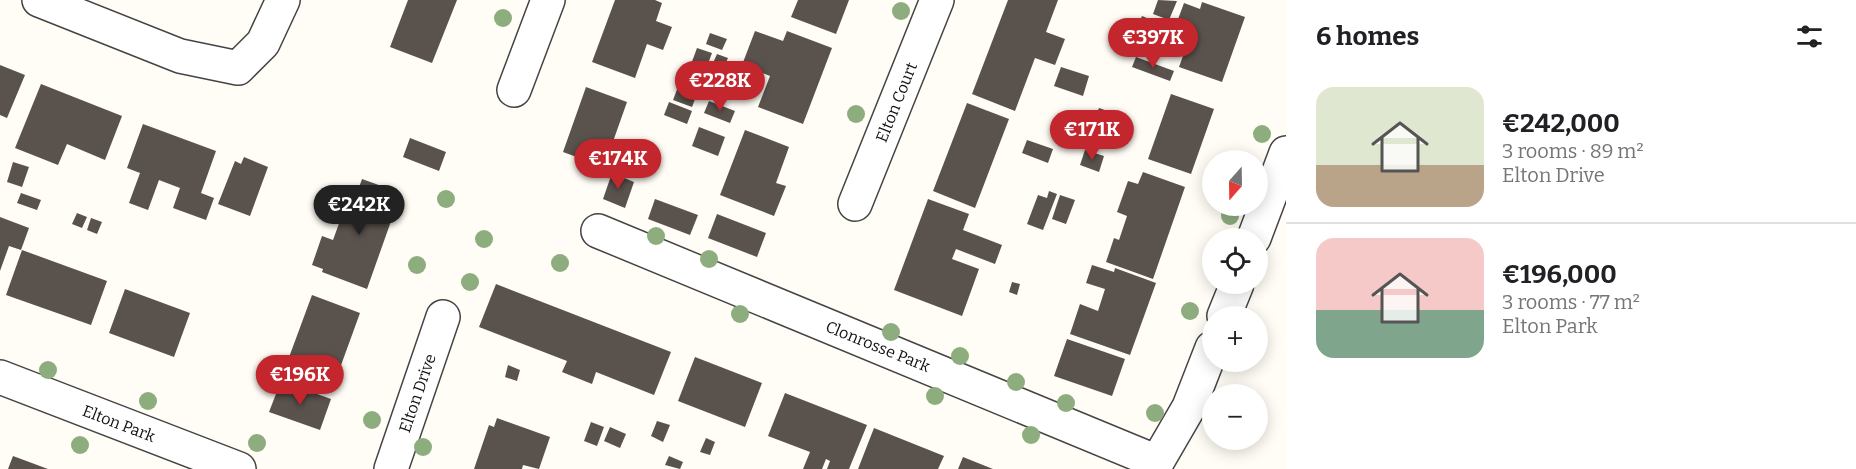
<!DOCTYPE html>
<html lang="en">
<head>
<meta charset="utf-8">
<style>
	:root { --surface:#fff; --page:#f6f6f6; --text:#202124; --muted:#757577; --line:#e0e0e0; --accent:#c4262e }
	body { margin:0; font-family:Bitter,serif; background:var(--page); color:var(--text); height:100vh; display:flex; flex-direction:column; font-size:22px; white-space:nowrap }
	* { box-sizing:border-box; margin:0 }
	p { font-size:20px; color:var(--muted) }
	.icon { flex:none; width:33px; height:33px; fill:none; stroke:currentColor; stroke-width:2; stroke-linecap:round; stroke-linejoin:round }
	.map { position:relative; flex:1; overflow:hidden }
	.side { display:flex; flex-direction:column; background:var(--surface); width:570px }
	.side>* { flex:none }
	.needle { width:39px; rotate:200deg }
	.buttons { position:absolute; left:1202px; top:150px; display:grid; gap:12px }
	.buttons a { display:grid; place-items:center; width:66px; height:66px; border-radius:50%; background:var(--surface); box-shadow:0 3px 15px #0003; font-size:30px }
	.price { position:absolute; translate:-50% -51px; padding:0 14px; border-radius:21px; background:var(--accent); color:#fff; font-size:20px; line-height:39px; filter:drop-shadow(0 2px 3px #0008) }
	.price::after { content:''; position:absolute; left:50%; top:36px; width:18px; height:14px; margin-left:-9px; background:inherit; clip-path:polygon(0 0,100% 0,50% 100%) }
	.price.on { background:#222; color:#fff }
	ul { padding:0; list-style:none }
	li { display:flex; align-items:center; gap:18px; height:150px; padding:0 30px }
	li+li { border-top:2px solid var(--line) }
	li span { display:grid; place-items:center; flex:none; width:168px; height:120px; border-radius:18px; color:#555 }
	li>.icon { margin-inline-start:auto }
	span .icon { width:72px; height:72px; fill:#fffc; stroke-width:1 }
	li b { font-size:26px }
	h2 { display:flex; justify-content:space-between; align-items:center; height:72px; padding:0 30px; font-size:26px }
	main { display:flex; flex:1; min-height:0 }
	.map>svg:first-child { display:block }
</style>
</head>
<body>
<main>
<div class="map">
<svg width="1286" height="469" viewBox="0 0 1286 469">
	<rect width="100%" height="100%" fill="#fffdf5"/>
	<!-- building -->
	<path fill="#5a524d" d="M408,0h49l-25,63 -42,-16z
		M615,0h40l7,3 -6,18 16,6 -9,23 -16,-6 -12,34 -43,-16z
		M798,0h51l-13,34 -45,-17z
		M1008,0h50l-12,32 19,7 -10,26 -20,-7 -20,53 -43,-17z
		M1158,0l19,1 -8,19 -16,-6z
		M1202,2l43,15 -23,65 -43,-15 14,-39 -16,-6 7,-19 16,6z
		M1142,16l12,5 -5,13 -13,-5z
		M755,31l28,10 4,-10 45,17 -29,76 -45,-17 12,-31 -28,-11z
		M710,33l17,6 -5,11 -16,-6z
		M697,48l15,5 -7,19 -15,-5z
		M717,54l11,4 -4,9 -11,-4z
		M1136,57l38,14 -4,10 -38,-14z
		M0,65l25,10 -18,43 -7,-3z
		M1061,67l28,9 -6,20 -29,-10z
		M41,84l81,32 -17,44 -38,-16 -9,21 -43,-17z
		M586,87l41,15 -23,65 -41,-15z
		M678,87l19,7 -5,13 -19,-7z
		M1171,94l43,15 -23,65 -43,-15z
		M709,101l26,10 -5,12 -26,-10z
		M669,102l23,9 -5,13 -23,-9z
		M967,103l42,16 -34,89 -42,-17z
		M1099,108l17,6 -6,15 -17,-6z
		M143,124l73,27 -15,42 13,5 -8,22 -33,-12 7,-20 -21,-8 -11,30 -19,-7 11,-30 -13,-5z
		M699,127l26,10 -7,19 -26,-10z
		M745,130l44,17 -13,36 10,3 -12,30 -54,-21z
		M410,138l36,14 -7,19 -36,-14z
		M1027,140l26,9 -5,14 -26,-10z
		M1085,150l19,6 -5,16 -19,-7z
		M244,157l24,10 -18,49 -32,-12 17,-43 6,3z
		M13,162l16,5 -7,20 -15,-5z
		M1143,172l42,15 -32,92 -47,-17 8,-24 5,2 8,-24 -10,-4 11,-31 10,3z
		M612,173l22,9 -9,26 -22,-9z
		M362,179l39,14 -34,96 -45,-17 1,-3 -11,-4 10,-29 11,4 12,-33 6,3z
		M1049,191l8,3 -14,36 -16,-6 11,-29 9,3z
		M21,193l20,7 -4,10 -20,-7z
		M1060,195l15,5 -9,24 -14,-5z
		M655,199l43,16 -8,20 -42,-16z
		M928,199l41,15 -6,16 39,15 -7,19 -39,-15 -4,10 27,10 -17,47 -68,-26z
		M77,213l10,4 -5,11 -10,-4z
		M717,214l49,19 -9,24 -49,-19z
		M0,217l29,11 -8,22 -12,-4 -9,25z
		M91,218l11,4 -5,12 -10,-4z
		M22,250l85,31 -16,44 -85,-30z
		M1092,265l22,7 1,-4 41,15 -26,72 -60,-21 10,-30 18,7 7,-22 -19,-6z
		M1012,282l8,2 -3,11 -8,-3z
		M496,284l175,68 -17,43 -58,-23 -4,12 -30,-12 5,-11 -88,-34z
		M125,289l65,24 -16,44 -65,-24z
		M312,295l48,18 -24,66 -48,-19z
		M1067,339l58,20 -13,37 -58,-20z
		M695,357l67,26 -17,44 -67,-26z
		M508,365l12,5 -3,11 -12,-4z
		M281,381l50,18 -11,31 -51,-18z
		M785,393l82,32 -18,44h-22l3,-8 -4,-2 -4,10h-19l7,-17 -42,-16z
		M497,418l53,19 -11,32 -16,-4 -1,4h-48l15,-44 5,2z
		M657,421l13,4 -7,17 -12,-6z
		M591,422l13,5 -7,19 -13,-5z
		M610,427l16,7 -6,14 -16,-7z
		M874,428l70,28 -6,13h-80z
		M706,438l9,4 -5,13 -10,-3z
		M13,456l35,13h-40z
		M669,456l14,6 -3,7 -15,-4z
		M963,457l30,12h-35z"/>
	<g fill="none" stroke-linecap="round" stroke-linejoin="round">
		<!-- minor casing -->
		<g stroke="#444" stroke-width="36">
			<path id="minor" d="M39,0l141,56 58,12 25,-25 20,-43
				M514,90l34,-90
				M855,204l82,-204
				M598,231l559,231
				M1254,238l32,-85
				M1224,316l13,-32
				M0,377l239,92
				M391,469l52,-152
				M1153,469l36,-62 23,-59"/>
		</g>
		<!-- minor -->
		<use href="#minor" stroke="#fff" stroke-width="33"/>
	</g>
	<!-- trees -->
	<g fill="#8dad7f">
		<circle cx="901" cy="11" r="9"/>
		<circle cx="503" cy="18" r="9"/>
		<circle cx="856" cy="114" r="9"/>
		<circle cx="1262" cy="134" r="9"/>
		<circle cx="446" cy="199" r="9"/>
		<circle cx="1230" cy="216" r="9"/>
		<circle cx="656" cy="236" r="9"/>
		<circle cx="484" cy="239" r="9"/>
		<circle cx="709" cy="259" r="9"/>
		<circle cx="560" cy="263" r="9"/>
		<circle cx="417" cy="265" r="9"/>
		<circle cx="470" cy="282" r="9"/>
		<circle cx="1190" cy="311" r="9"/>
		<circle cx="740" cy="314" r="9"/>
		<circle cx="891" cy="332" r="9"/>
		<circle cx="960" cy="356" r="9"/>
		<circle cx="48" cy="370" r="9"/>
		<circle cx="1016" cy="382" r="9"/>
		<circle cx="935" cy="396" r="9"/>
		<circle cx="148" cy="401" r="9"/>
		<circle cx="1066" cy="403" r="9"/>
		<circle cx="1155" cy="413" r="9"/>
		<circle cx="372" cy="420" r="9"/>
		<circle cx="1031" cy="435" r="9"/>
		<circle cx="257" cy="443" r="9"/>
		<circle cx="80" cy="445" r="9"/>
		<circle cx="423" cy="447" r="9"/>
	</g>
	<g text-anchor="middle" stroke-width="6" stroke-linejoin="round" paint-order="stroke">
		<!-- street labels -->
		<g font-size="16" fill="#111" stroke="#fff">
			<text transform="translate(896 102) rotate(-68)" y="6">Elton Court</text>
			<text transform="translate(878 346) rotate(22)" y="6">Clonrosse Park</text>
			<text transform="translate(417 393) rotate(-71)" y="6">Elton Drive</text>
			<text transform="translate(119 423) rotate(21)" y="6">Elton Park</text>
		</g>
	</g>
</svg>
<div class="buttons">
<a><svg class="needle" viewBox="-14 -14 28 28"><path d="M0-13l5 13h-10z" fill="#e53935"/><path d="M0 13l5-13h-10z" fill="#757577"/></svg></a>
<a><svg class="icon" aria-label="locate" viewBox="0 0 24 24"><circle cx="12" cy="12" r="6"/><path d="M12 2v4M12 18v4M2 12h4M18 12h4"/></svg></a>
<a>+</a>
<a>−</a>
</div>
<b class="price" style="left:1153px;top:69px">€397K</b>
<b class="price" style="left:720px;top:112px">€228K</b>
<b class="price" style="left:1092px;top:161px">€171K</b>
<b class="price" style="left:618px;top:190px">€174K</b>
<b class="price on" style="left:359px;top:236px">€242K</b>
<b class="price" style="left:300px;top:406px">€196K</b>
</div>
<section class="side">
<h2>6 homes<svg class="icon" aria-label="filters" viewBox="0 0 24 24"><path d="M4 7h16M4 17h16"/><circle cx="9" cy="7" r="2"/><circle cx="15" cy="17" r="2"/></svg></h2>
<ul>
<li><span style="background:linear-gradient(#dfe7d0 65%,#b9a48a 0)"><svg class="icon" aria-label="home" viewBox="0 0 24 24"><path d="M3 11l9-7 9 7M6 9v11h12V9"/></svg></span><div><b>€242,000</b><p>3 rooms · 89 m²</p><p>Elton Drive</p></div></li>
<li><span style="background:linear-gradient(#f6c9c9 60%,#7fa58c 0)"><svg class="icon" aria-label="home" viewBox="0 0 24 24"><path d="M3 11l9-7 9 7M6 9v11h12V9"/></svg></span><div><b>€196,000</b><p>3 rooms · 77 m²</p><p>Elton Park</p></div></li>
</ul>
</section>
</main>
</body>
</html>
